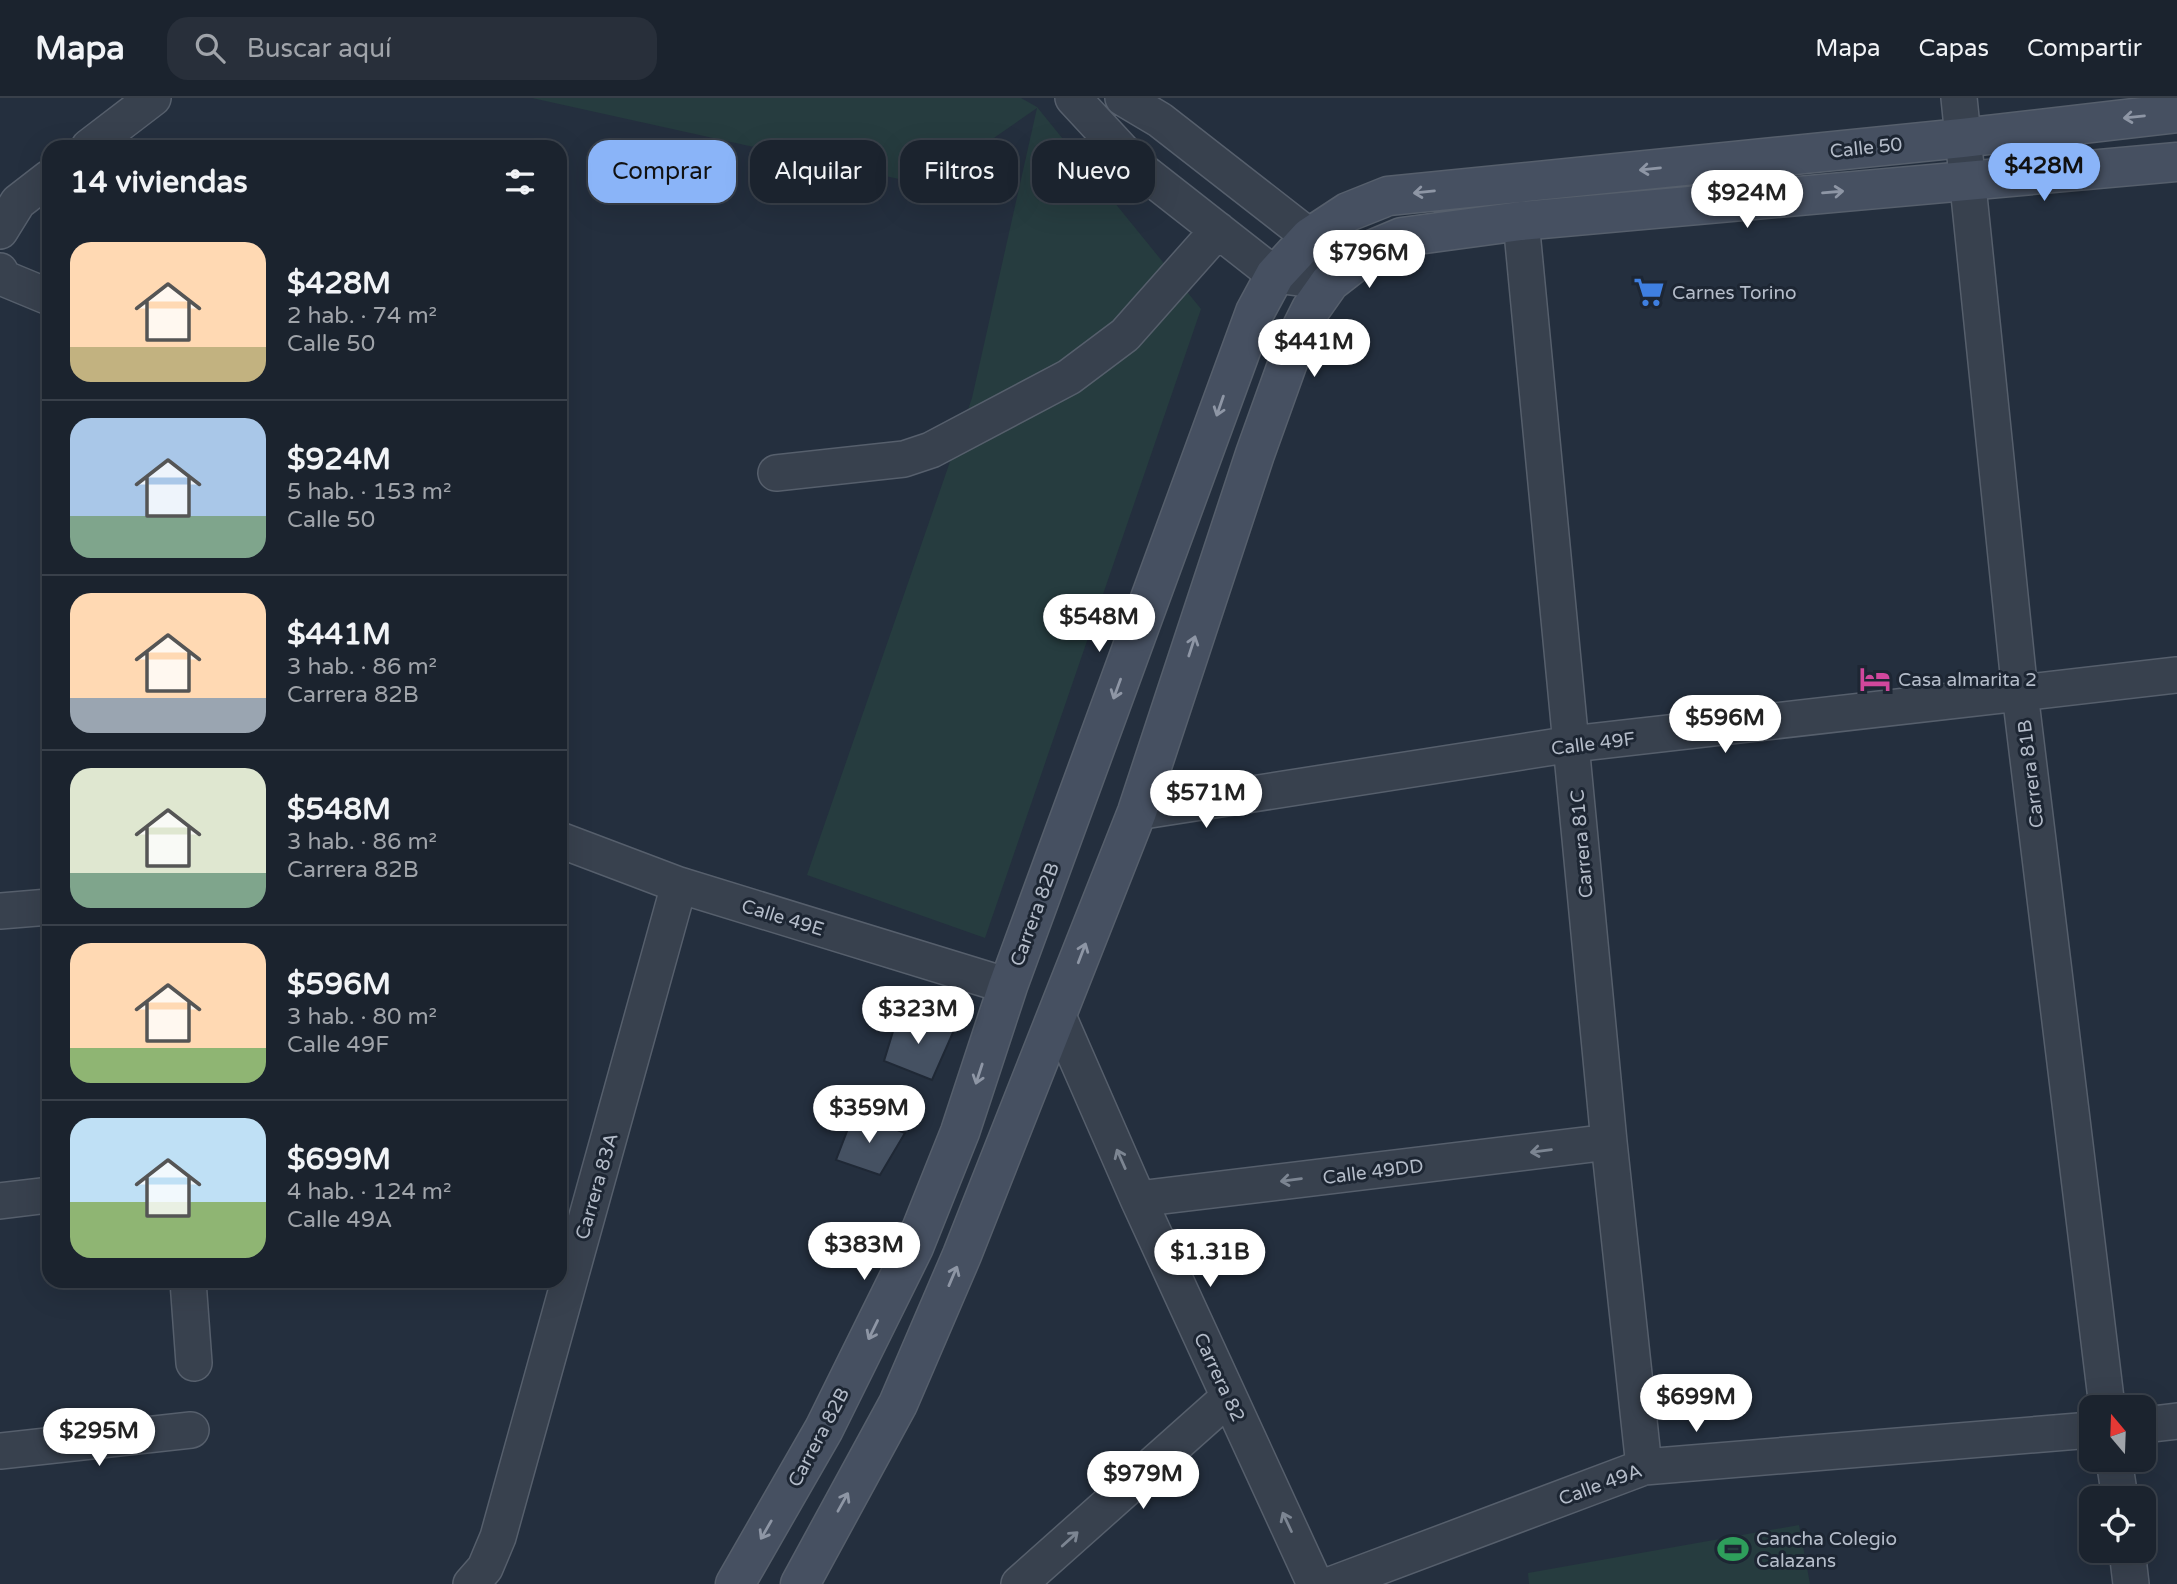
<!DOCTYPE html>
<html lang="es">
<head>
<meta charset="utf-8">
<style>
	:root { --surface:#1b232e; --page:#282f3a; --text:#f1f3f6; --muted:#a0a4aa; --line:#39404a; --accent:#8ab4f8 }
	body { margin:0; font-family:"Varela Round",sans-serif; background:var(--page); color:var(--text); height:100vh; display:flex; flex-direction:column; font-size:26px; white-space:nowrap }
	* { box-sizing:border-box; margin:0 }
	p { font-size:23px; color:var(--muted) }
	.icon { flex:none; width:38px; height:38px; fill:none; stroke:currentColor; stroke-width:2; stroke-linecap:round; stroke-linejoin:round }
	.map { position:relative; flex:1; overflow:hidden }
	.drawer { position:absolute; left:42px; top:42px; width:525px; height:1148px; display:flex; flex-direction:column; background:var(--surface); border-radius:21px; box-shadow:0 7px 28px #0002,0 0 0 2px var(--line) }
	.drawer>* { flex:none }
	.top-card { position:absolute; left:588px; top:42px; width:665px; height:63px; display:flex; gap:14px }
	.needle { width:46px; rotate:341deg }
	.controls { position:absolute; left:2079px; top:1297px; display:grid; gap:14px }
	.controls a { display:grid; place-items:center; width:77px; height:77px; border-radius:14px; background:var(--surface); box-shadow:0 7px 28px #0002,0 0 0 2px var(--line); font-size:35px }
	.price { position:absolute; translate:-50% -60px; padding:0 16px; border-radius:24px; background:#fff; color:#222; font-size:23px; line-height:46px; filter:drop-shadow(0 2px 4px #0008) }
	.price::after { content:''; position:absolute; left:50%; top:42px; width:21px; height:16px; margin-left:-10px; background:inherit; clip-path:polygon(0 0,100% 0,50% 100%) }
	.price.active { background:var(--accent); color:#111 }
	ul { padding:0; list-style:none }
	li { display:flex; align-items:center; gap:21px; height:175px; padding:0 28px }
	li+li { border-top:2px solid var(--line) }
	li span { display:grid; place-items:center; flex:none; width:196px; height:140px; border-radius:21px; color:#555 }
	li>.icon { margin-inline-start:auto }
	span .icon { width:84px; height:84px; fill:#fffc; stroke-width:1 }
	li b { font-size:30px }
	h2 { display:flex; justify-content:space-between; align-items:center; height:84px; padding:0 28px; font-size:30px }
	.tag { padding:0 24px; border-radius:21px; background:var(--surface); box-shadow:0 7px 28px #0002,0 0 0 2px var(--line); font-size:24px; line-height:63px }
	.tag.active { background:var(--accent); color:#111 }
	header { display:flex; align-items:center; gap:42px; box-sizing:border-box; height:98px; padding:0 35px; background:var(--surface); border-bottom:2px solid var(--line) }
	header strong { font-size:33px }
	nav { display:flex; gap:38px; margin-inline-start:auto; font-size:24px }
	.search { width:490px; height:63px; background:var(--page); display:flex; align-items:center; gap:18px; box-sizing:border-box; padding:0 24px; border-radius:21px; color:var(--muted); font-size:26px }
	.map>svg:first-child { display:block }
</style>
</head>
<body>
<header>
<strong>Mapa</strong>
<div class="search"><svg class="icon" aria-label="search" viewBox="0 0 24 24"><circle cx="10" cy="10" r="6"/><path d="M15 15l6 6"/></svg>Buscar aquí</div>
<nav><a>Mapa</a><a>Capas</a><a>Compartir</a></nav>
</header>
<div class="map">
<svg width="2177" height="1486" viewBox="0 0 2177 1486">
	<rect width="100%" height="100%" fill="#242f3e"/>
	<!-- green -->
	<path fill="#263c3f" d="M532,0h489l16,9 164,202 -216,629 -178,-63 165,-477 65,-290 -111,77z
		M1799,1427l11,59h-281l-1,-11z"/>
	<!-- building -->
	<path fill="#455162" stroke="#1f2835" stroke-width="2" d="M898,917l57,13 -23,52 -48,-19z
		M854,1015l51,20 -25,42 -44,-15z"/>
	<g fill="none" stroke-linecap="round" stroke-linejoin="round">
		<!-- street casing -->
		<g stroke="#565f6c" stroke-width="38">
			<path id="street" d="M1073,0l63,68 139,109 55,7
				M1123,0l37,22 150,117 12,26
				M1959,0l61,595 87,714
				M89,49l64,-49
				M1521,123l88,921 35,325
				M0,133l18,-29 31,-24
				M0,173l3,7 46,19
				M776,375l128,-14 27,-9 138,-73 56,-42 93,-105
				M1137,714l435,-68 605,-69
				M560,742l119,45 329,101
				M0,813l49,-4
				M1058,918l80,183 177,385
				M1138,1101l471,-57
				M0,1103l49,-6
				M188,1183l6,82
				M2144,1327l33,-4
				M0,1353l191,-21
				M2114,1362l6,38
				M2127,1452l4,34
				M471,1486l14,-16 13,-31 181,-652
				M1019,1486l210,-187
				M1333,1486l311,-117 447,-37"/>
		</g>
		<!-- secondary casing -->
		<g stroke="#565f6c" stroke-width="41">
			<path id="secondary" d="M735,1486l89,-155 90,-182 46,-115 48,-146 247,-674 20,-37 35,-38 38,-25 40,-16 574,-58 215,-25
				M800,1486l98,-180 64,-149 175,-443 118,-358 42,-117 14,-28 19,-27 41,-32 31,-13 119,-16 656,-59"/>
		</g>
		<!-- street -->
		<use href="#street" stroke="#38414e" stroke-width="35"/>
		<!-- secondary -->
		<use href="#secondary" stroke="#465061" stroke-width="38"/>
	</g>
	<!-- one-way arrows -->
	<defs><path id="oneway-shaft" d="M-6 0H5M1.5-3L5.5 0L1.5 3" fill="none" stroke-width="1.6" stroke-linecap="round" stroke-linejoin="round" transform="scale(1.75)"/></defs>
	<g stroke="#8e96a5">
		<use href="#oneway-shaft" transform="translate(2134 19) rotate(174)"/>
		<use href="#oneway-shaft" transform="translate(1650 71) rotate(174)"/>
		<use href="#oneway-shaft" transform="translate(1424 94) rotate(174)"/>
		<use href="#oneway-shaft" transform="translate(1833 94) rotate(-5)"/>
		<use href="#oneway-shaft" transform="translate(1220 308) rotate(109)"/>
		<use href="#oneway-shaft" transform="translate(1192 548) rotate(-72)"/>
		<use href="#oneway-shaft" transform="translate(1117 591) rotate(110)"/>
		<use href="#oneway-shaft" transform="translate(1082 855) rotate(-69)"/>
		<use href="#oneway-shaft" transform="translate(979 976) rotate(108)"/>
		<use href="#oneway-shaft" transform="translate(953 1178) rotate(-67)"/>
		<use href="#oneway-shaft" transform="translate(873 1232) rotate(116)"/>
		<use href="#oneway-shaft" transform="translate(843 1404) rotate(-61)"/>
		<use href="#oneway-shaft" transform="translate(766 1432) rotate(120)"/>
	</g>
	<g stroke="#7c8592">
		<use href="#oneway-shaft" transform="translate(1541 1053) rotate(173)"/>
		<use href="#oneway-shaft" transform="translate(1121 1061) rotate(-114)"/>
		<use href="#oneway-shaft" transform="translate(1291 1082) rotate(173)"/>
		<use href="#oneway-shaft" transform="translate(1287 1424) rotate(-115)"/>
		<use href="#oneway-shaft" transform="translate(1070 1441) rotate(-42)"/>
	</g>
	<!-- icons -->
	<defs>
		<g id="supermarket-bare" transform="scale(2.415)"><path d="M-6-5.5h2.5l.6 2H6L4.5 2H-2.5L-4.4-4H-6ZM-1.5 3.2a1.3 1.3 0 1 0 .1 0ZM3 3.2a1.3 1.3 0 1 0 .1 0Z" fill="#3f7fe0" stroke="#1d2633" stroke-width="2.5" paint-order="stroke"/></g>
		<g id="hotel-bare" transform="scale(2.415)"><path d="M-6-4.5h1.5V1H6V5H4.5V3h-9V5H-6ZM-4 0a1.8 1.8 0 1 1 3.6 0ZM.5 0V-2.5h3Q6-2.5 6 0Z" fill="#d1479c" stroke="#1d2633" stroke-width="2.5" paint-order="stroke"/></g>
		<g id="stadium-bare" transform="scale(2.415)"><path d="M0-5a6.5 5 0 1 0 0 10a6.5 5 0 1 0 0-10ZM-3.5-1.8h7v3.6h-7Z" fill="#2e9e5b" stroke="#1d2633" stroke-width="2.5" paint-order="stroke"/></g>
	</defs>
	<g fill-rule="evenodd">
		<use href="#supermarket-bare" x="1649" y="194"/>
		<use href="#hotel-bare" x="1875" y="581"/>
		<use href="#stadium-bare" x="1733" y="1451"/>
	</g>
	<g text-anchor="middle" stroke-width="6" stroke-linejoin="round" paint-order="stroke">
		<!-- street labels -->
		<g font-size="19" fill="#b4bcc9" stroke="#1d2633">
			<text transform="translate(1866 49) rotate(-6)" y="7">Calle 50</text>
			<text transform="translate(1593 645) rotate(-7)" y="7">Calle 49F</text>
			<text transform="translate(2030 676) rotate(-97)" y="7">Carrera 81B</text>
			<text transform="translate(1581 746) rotate(-95)" y="7">Carrera 81C</text>
			<text transform="translate(1034 816) rotate(-70)" y="7">Carrera 82B</text>
			<text transform="translate(783 819) rotate(17)" y="7">Calle 49E</text>
			<text transform="translate(1373 1073) rotate(-7)" y="7">Calle 49DD</text>
			<text transform="translate(596 1088) rotate(-74)" y="7">Carrera 83A</text>
			<text transform="translate(1220 1279) rotate(65)" y="7">Carrera 82</text>
			<text transform="translate(818 1339) rotate(-62)" y="7">Carrera 82B</text>
			<text transform="translate(1600 1386) rotate(-20)" y="7">Calle 49A</text>
		</g>
		<!-- poi labels -->
		<g font-size="19" fill="#b4bcc9" stroke="#1d2633" text-anchor="start">
			<text x="1672" y="201">Carnes Torino</text>
			<text x="1898" y="588">Casa almarita 2</text>
			<text x="1756" y="1447">Cancha Colegio<tspan x="1756" dy="22">Calazans</tspan></text>
		</g>
	</g>
</svg>
<div class="controls">
<a><svg class="needle" viewBox="-14 -14 28 28"><path d="M0-13l5 13h-10z" fill="#e53935"/><path d="M0 13l5-13h-10z" fill="#a0a4aa"/></svg></a>
<a><svg class="icon" aria-label="locate" viewBox="0 0 24 24"><circle cx="12" cy="12" r="6"/><path d="M12 2v4M12 18v4M2 12h4M18 12h4"/></svg></a>
</div>
<b class="price active" style="left:2044px;top:105px">$428M</b>
<b class="price" style="left:1747px;top:132px">$924M</b>
<b class="price" style="left:1369px;top:192px">$796M</b>
<b class="price" style="left:1314px;top:281px">$441M</b>
<b class="price" style="left:1099px;top:556px">$548M</b>
<b class="price" style="left:1725px;top:657px">$596M</b>
<b class="price" style="left:1206px;top:732px">$571M</b>
<b class="price" style="left:918px;top:948px">$323M</b>
<b class="price" style="left:869px;top:1047px">$359M</b>
<b class="price" style="left:864px;top:1184px">$383M</b>
<b class="price" style="left:1210px;top:1191px">$1.31B</b>
<b class="price" style="left:1696px;top:1336px">$699M</b>
<b class="price" style="left:99px;top:1370px">$295M</b>
<b class="price" style="left:1143px;top:1413px">$979M</b>
<div class="top-card">
<a class="tag active">Comprar</a>
<a class="tag">Alquilar</a>
<a class="tag">Filtros</a>
<a class="tag">Nuevo</a>
</div>
<section class="drawer">
<h2>14 viviendas<svg class="icon" aria-label="filters" viewBox="0 0 24 24"><path d="M4 7h16M4 17h16"/><circle cx="9" cy="7" r="2"/><circle cx="15" cy="17" r="2"/></svg></h2>
<ul>
<li><span style="background:linear-gradient(#ffd9b3 75%,#c2b280 0)"><svg class="icon" aria-label="home" viewBox="0 0 24 24"><path d="M3 11l9-7 9 7M6 9v11h12V9"/></svg></span><div><b>$428M</b><p>2 hab. · 74 m²</p><p>Calle 50</p></div></li>
<li><span style="background:linear-gradient(#a9c7e8 70%,#7fa58c 0)"><svg class="icon" aria-label="home" viewBox="0 0 24 24"><path d="M3 11l9-7 9 7M6 9v11h12V9"/></svg></span><div><b>$924M</b><p>5 hab. · 153 m²</p><p>Calle 50</p></div></li>
<li><span style="background:linear-gradient(#ffd9b3 75%,#9aa5b1 0)"><svg class="icon" aria-label="home" viewBox="0 0 24 24"><path d="M3 11l9-7 9 7M6 9v11h12V9"/></svg></span><div><b>$441M</b><p>3 hab. · 86 m²</p><p>Carrera 82B</p></div></li>
<li><span style="background:linear-gradient(#dfe7d0 75%,#7fa58c 0)"><svg class="icon" aria-label="home" viewBox="0 0 24 24"><path d="M3 11l9-7 9 7M6 9v11h12V9"/></svg></span><div><b>$548M</b><p>3 hab. · 86 m²</p><p>Carrera 82B</p></div></li>
<li><span style="background:linear-gradient(#ffd9b3 75%,#8fb573 0)"><svg class="icon" aria-label="home" viewBox="0 0 24 24"><path d="M3 11l9-7 9 7M6 9v11h12V9"/></svg></span><div><b>$596M</b><p>3 hab. · 80 m²</p><p>Calle 49F</p></div></li>
<li><span style="background:linear-gradient(#bfe0f5 60%,#8fb573 0)"><svg class="icon" aria-label="home" viewBox="0 0 24 24"><path d="M3 11l9-7 9 7M6 9v11h12V9"/></svg></span><div><b>$699M</b><p>4 hab. · 124 m²</p><p>Calle 49A</p></div></li>
</ul>
</section>
</div>
</body>
</html>
